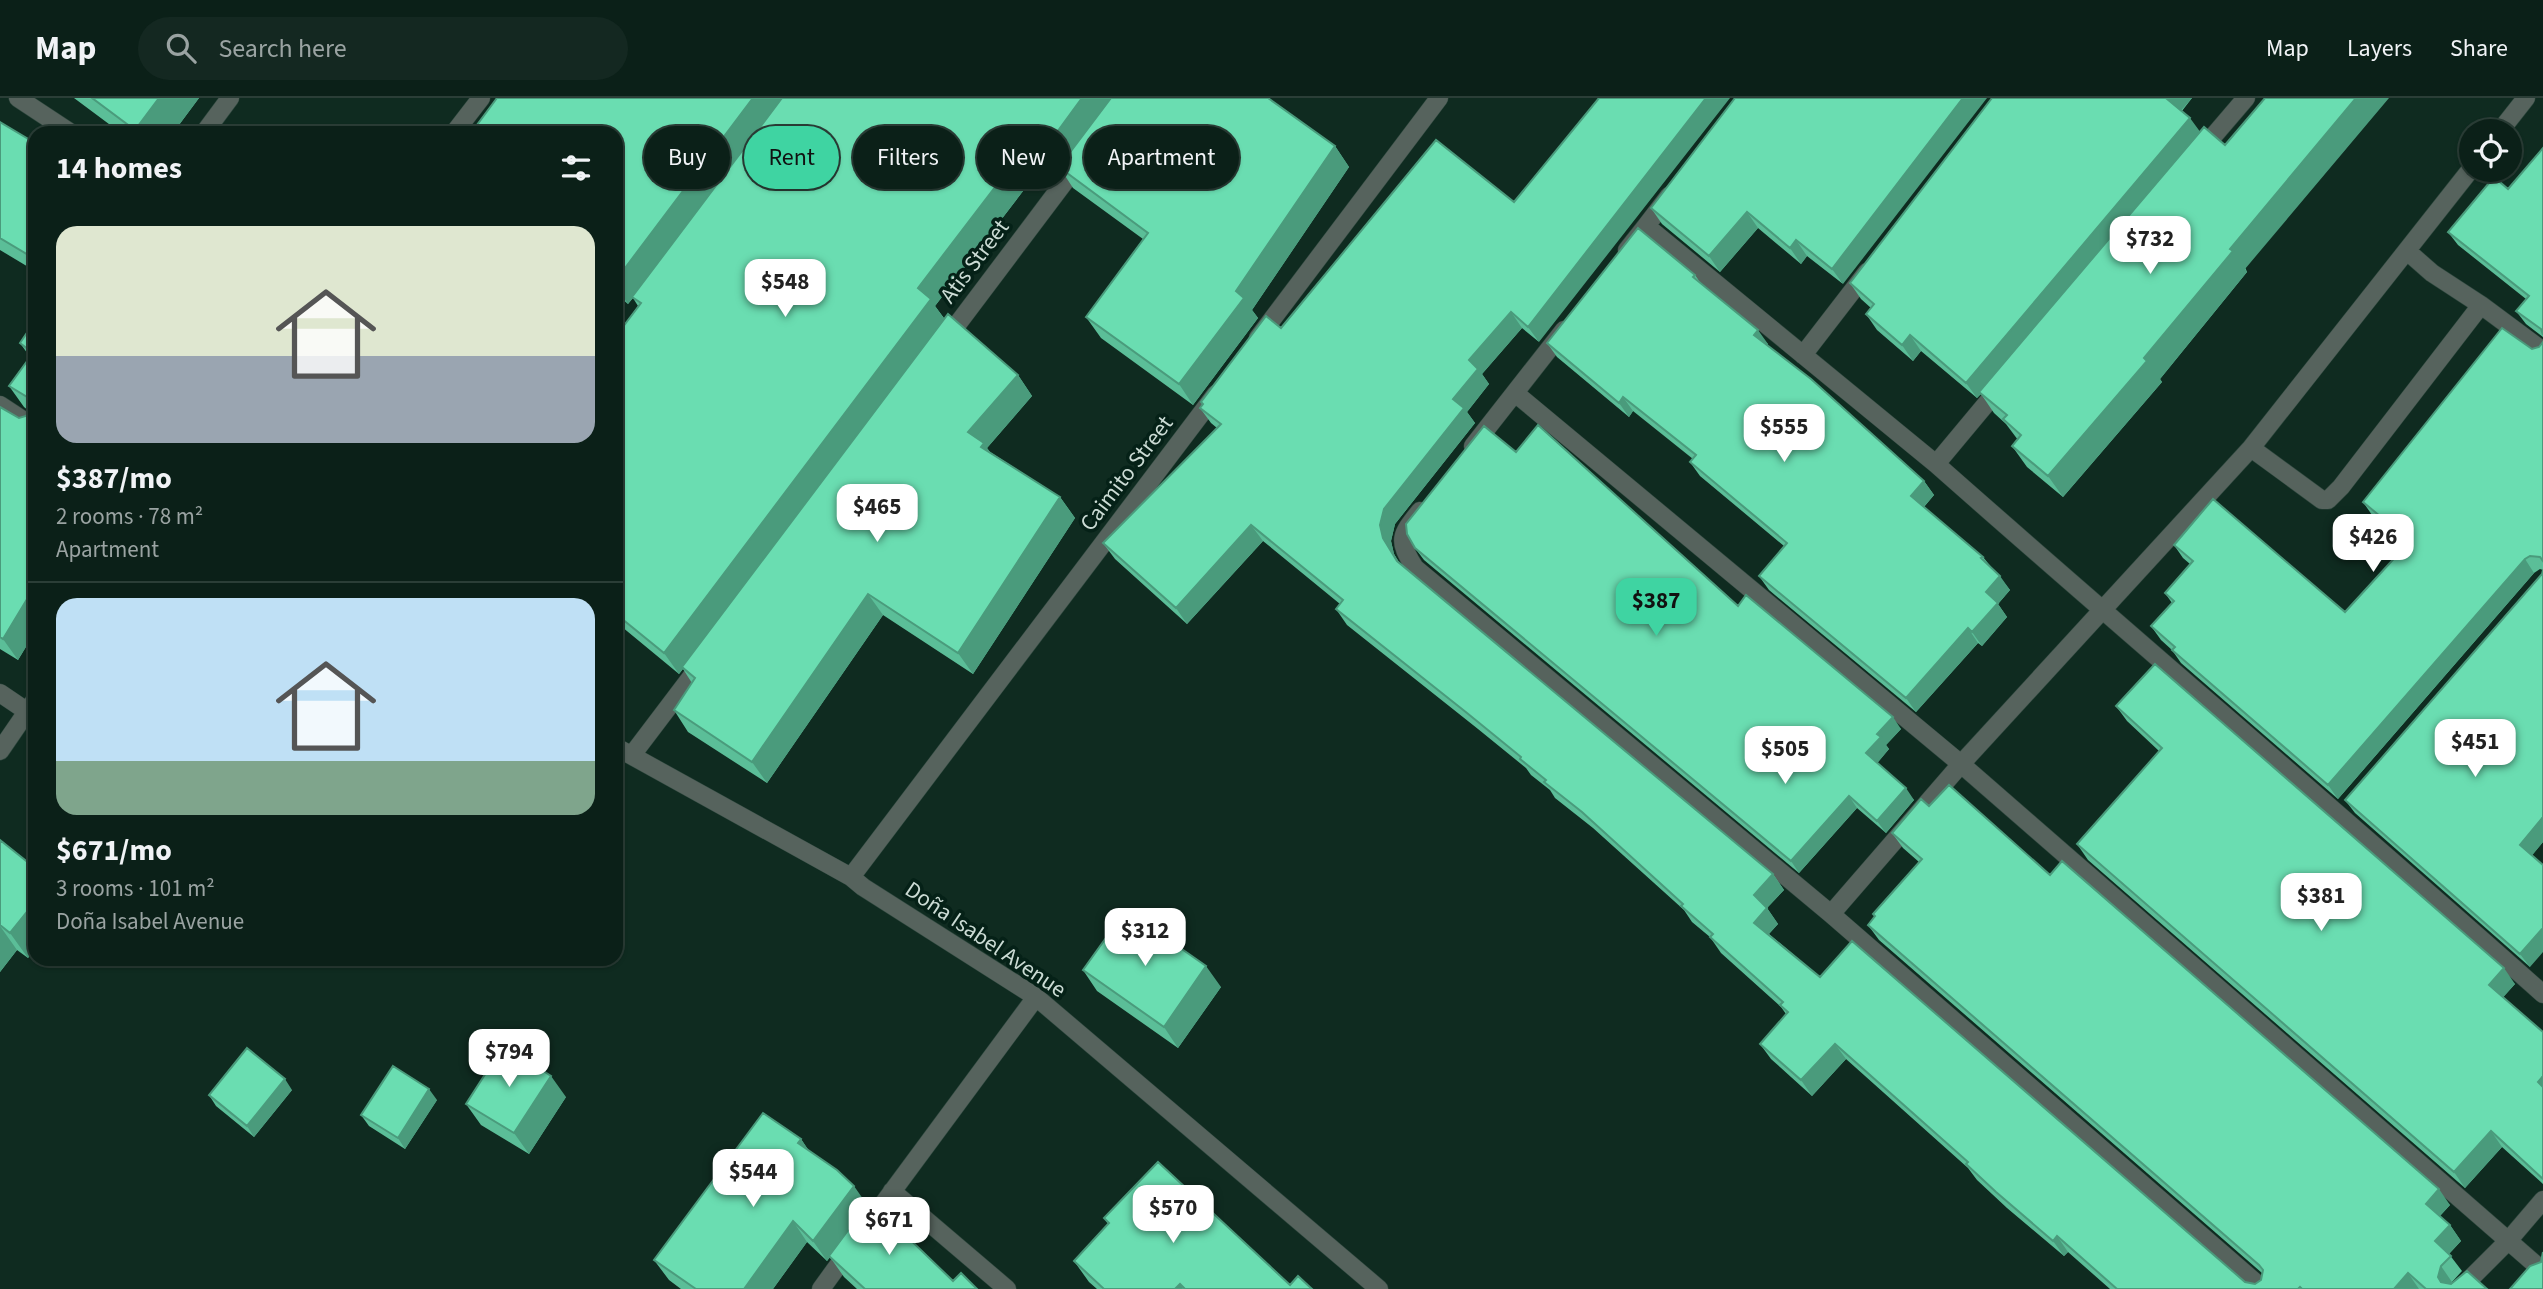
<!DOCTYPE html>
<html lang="en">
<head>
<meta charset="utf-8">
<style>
	:root { --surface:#0b2018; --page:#142821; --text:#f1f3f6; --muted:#9aa3a2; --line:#2b3e37; --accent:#3fd4a2 }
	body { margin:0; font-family:"Source Sans 3",sans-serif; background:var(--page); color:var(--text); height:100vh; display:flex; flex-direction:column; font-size:26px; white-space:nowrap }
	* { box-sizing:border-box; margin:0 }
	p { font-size:23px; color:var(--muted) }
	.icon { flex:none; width:38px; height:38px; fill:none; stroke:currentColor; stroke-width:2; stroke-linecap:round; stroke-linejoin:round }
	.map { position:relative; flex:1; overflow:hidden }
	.details { position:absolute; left:28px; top:28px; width:595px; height:840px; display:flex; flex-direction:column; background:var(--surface); border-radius:21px; box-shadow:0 2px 5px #0004,0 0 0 2px var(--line) }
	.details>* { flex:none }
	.banner { position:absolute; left:644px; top:28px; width:665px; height:63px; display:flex; gap:14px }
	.buttons { position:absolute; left:2459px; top:21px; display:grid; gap:14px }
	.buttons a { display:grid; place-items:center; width:63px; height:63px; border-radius:50%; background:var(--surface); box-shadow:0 2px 5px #0004,0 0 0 2px var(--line); font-size:35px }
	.price { position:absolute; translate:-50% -60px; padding:0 16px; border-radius:14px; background:#fff; color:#222; font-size:23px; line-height:46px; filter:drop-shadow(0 2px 4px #0008) }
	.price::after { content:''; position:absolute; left:50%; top:42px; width:21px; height:16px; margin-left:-10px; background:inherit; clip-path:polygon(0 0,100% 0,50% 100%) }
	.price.selected { background:var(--accent); color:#111 }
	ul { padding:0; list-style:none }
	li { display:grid; align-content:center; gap:14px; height:371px; padding:0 28px }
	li+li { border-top:2px solid var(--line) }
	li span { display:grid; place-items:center; height:217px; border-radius:21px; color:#555 }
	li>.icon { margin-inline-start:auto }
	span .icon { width:126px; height:126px; fill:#fffc; stroke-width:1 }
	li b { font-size:30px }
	h2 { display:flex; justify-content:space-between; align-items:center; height:84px; padding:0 28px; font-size:30px }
	.chip { padding:0 24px; border-radius:32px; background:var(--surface); box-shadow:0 2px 5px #0004,0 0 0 2px var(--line); font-size:24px; line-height:63px }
	.chip.selected { background:var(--accent); color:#111 }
	header { display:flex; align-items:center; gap:42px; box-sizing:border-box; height:98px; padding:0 35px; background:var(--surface); border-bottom:2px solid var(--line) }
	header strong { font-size:33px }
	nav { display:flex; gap:38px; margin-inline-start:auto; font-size:24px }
	.search { width:490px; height:63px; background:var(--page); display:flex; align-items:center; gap:18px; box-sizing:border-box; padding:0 24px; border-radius:38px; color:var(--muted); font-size:26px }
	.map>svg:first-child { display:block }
</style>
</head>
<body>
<header>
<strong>Map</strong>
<div class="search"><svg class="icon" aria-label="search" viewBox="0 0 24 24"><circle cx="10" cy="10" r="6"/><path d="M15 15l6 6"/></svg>Search here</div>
<nav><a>Map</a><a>Layers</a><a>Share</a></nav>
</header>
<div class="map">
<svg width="2543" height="1191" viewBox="0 0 2543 1191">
	<rect width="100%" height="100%" fill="#0f2b20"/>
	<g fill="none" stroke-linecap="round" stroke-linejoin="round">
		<!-- minor casing -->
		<g stroke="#2d473d" stroke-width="19">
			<path id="minor" d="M18,0l53,35
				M2500,33l26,-33
				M204,35l26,-35
				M454,35l27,-35
				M2198,56l48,-56
				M1669,98l-23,30 290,238
				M1627,152l19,-24
				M2407,153l25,22 49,32 62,46
				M1258,240l181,-240
				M944,244l137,-182
				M1803,257l64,-83
				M2001,288l-65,78c201,178 406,351 607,530
				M1515,295l446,371 582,507
				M0,307l35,23
				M1473,348l91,-116
				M2251,350l71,52h6l13,-13 140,-182
				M1420,413c-20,25 -23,29 -5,57l416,346 432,375
				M0,595l28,19
				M616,649l235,130 12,10 173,110 343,292
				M0,653l35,-51
				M632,657l72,-95
				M851,779l365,-483
				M1831,816l130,-150 290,-316 220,-279
				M892,1093l115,98
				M866,1129l170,-230
				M821,1191l29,-40
				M2460,1191l48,-48 35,-41"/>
		</g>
		<!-- minor -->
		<use href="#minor" stroke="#56635d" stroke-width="18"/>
	</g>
	<!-- wall -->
	<path fill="#5bbe98" d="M74,0h125l-26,35h-52z
		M1735,0l108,186 -36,-28 -6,8 -43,-36 -38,44 -58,-48 -11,-16z
		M1992,0h200l-10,13 65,161 -87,107 2,3 -99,115 -36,-30 -15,-21 6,-6 -12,-16 -12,-11 -13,-19 -4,4 -56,-47 -8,10 -36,-31 -11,-16 5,-6 -10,-9 -11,-16z
		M0,24l35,21v128l-35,-21z
		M616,35l719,13 14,21 -97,143 6,8 -65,87 -92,-67 -15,-21 57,-78 -70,-51 -13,-20 -5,6 -12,-9 -108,141 9,12 74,57 14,21 -45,52 3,4 70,45 15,21 -102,156 -90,-59 -116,168 -79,-51 -14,-22 18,-27 -9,-14 -4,5 -63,-52v-286l22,-30 -5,-8 -5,6 -12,-10z
		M1436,42l103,202 -17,-14 -40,46 7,10 -22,28 8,11 -80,101 -4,17 3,13 6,10 373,310 11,16 -17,18 11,16 -9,10 51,43 425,305 10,2 6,-4 1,-7 -383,-333 -11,-15 7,-8 -2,-3 46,-52 -16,-14 -11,-15 37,-27 121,69 400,330 -10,11 10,9 11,16 -12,13 13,17 -10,11 -1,2 36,5h-377l-42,-37 -4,4 -57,-48 -30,-28 -9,-12 -122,-109 -34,37 -41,-37 -11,-15 26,-30 -5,-7 -60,-54 -11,-16 -18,-15 -8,-12 -91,-82 -38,-30 -5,-8 -19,-15 -5,-7 -48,-39 -131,-104 -11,-16 4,-5 -77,-63 -76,83 -72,-65 -12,-16 114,-115 -6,-5 -11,-15 2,-4 -1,-2 80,-74z
		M2543,50v189l-17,-13 -10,-13 10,-12 -68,-54 -10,-13 60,-43z
		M1695,177l7,10 66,59 -1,1 157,136 10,14 -10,12 59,50 27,33 -12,14 9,13 -25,29 -4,-3 -62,69 -147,-122 -10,-14 25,-30 -84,-70 -10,-14 3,-3 -60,-48 -4,6 -72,-60 -10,-14z
		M35,223v311l-17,28 -18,-11v-242l19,11 7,-2 3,-5 -5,-4 -15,-21 21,-29 -10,-14z
		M2543,244v228l-3,-1 -6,4 -196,226 -157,-136 -9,-13 -11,-10 -10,-14 21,-23 -7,-10 25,-29 -7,-6 -9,-13 171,67 62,-68 -35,-29 -9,-13 169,-153 7,-2z
		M1516,354l222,154 163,123 -15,16 3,4 -12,14 37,37 -28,33 -29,-25 -58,65 -375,-313 -9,-12z
		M2543,472v272l-11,13 -2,112 -175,-154 -10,-13 197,-226z
		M2116,608l399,278 -12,13 40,35v152l-41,-37 -37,41 -377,-328 -11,-16 82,-93 -32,-30z
		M0,742l35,28v81l-7,9 -11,-8 -17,22z
		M1083,872l138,17 -43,61 -81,-57z
		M292,992l-38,47 -38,-31 -7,-11z
		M566,999l-37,57 -48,-29 -15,-21z
		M437,1002l-32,49 -36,-23 -8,-11z
		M801,1041l8,12 58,54 86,76 24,8h-120l-13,-12 -14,-20 -3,4 -20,-19 -34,47h-92l-12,-9 -15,-20z
		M1104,1120l186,67 22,4h-215l-8,-7 -15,-21 34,-37z"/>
	<!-- shaded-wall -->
	<path fill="#4a9b7c" d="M159,0h40l-26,35h-36l-2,-3z
		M753,0h31l-156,206 -12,-18v-6z
		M1082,0h31l-58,76 -14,-20z
		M1706,0h24l-191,244 -11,-15z
		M1963,0h24l-144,186 -11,-15z
		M2168,0h24l-14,16 -11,-15z
		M2356,0h33l-144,171 2,3 -87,107 2,3 -99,115 -15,-21 182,-227z
		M2190,20l11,15 -224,265 -11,-15z
		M1028,46l15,21 -108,141 10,14 -266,354 -15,-21 254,-365z
		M1335,48l14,21 -97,143 6,8 -65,87 -14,-21 57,-93z
		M1747,114l11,16 -38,44 -11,-16z
		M1796,142l11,16 -6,8 -11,-16z
		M1511,214l11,16 -40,46 7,10 -22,28 8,11 -80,101 -4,17 3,13 14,23 -25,-39 -3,-13 4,-16 85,-149z
		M1758,232l10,14 -4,5 -10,-14z
		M1910,237l11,16 -8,10 -11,-16z
		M1018,277l14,21 -45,52 11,16 -30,-32z
		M1623,299l10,14 -4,6 -10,-14z
		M1924,383l10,14 -13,15 -10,-14z
		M1060,399l15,21 -102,156 -15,-21z
		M1251,427l12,16 -76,83 -11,-16z
		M2525,461l9,14 -196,226 -10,-14z
		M2000,478l10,14 -12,14 9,13 -25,29 -10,-14 14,-40z
		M35,488v46l-17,28 -15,-21z
		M868,496l15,21 -116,168 -15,-21z
		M1968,530l10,15 -62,69 -10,-14z
		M1893,619l8,12 -15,16 3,4 -14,17 -9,-13 11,-19z
		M1906,690l8,12 -28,33 -9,-12z
		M1849,698l8,12 -58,65 -8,-12z
		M2543,719v25l-13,16 -10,-13z
		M1773,776l11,16 -17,18 11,16 -13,14 -11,-15v-28z
		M35,804v47l-7,9 -18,-25z
		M0,828l17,24 -17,22z
		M2543,830v24l-13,15 -10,-13z
		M1206,868l15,21 -43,61 -14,-21z
		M2504,870l11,16 -15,17 -11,-16z
		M1835,946l11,15 -34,37 -11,-16z
		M551,978l15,21 -37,57 -15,-21z
		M2543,978v14l-5,-8z
		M285,981l7,11 -38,47 -7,-11z
		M429,991l8,11 -32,49 -7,-11z
		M2491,1033l11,16 -37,41 -11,-16z
		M801,1041l14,21 -17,-17z
		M854,1088l14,20 -41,55 -14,-20z
		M2439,1091l11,16 -13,14 -11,-15z
		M793,1123l14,21 -34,47h-29z
		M2450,1127l11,16 -15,16 -11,-16z
		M2057,1138l11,16 -4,4 -11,-15z
		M2441,1168l11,16 -2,7h-3l-9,-12z
		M2408,1175l11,16h-25z
		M1180,1186l3,5h-8z"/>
	<!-- building -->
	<path fill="#6addb1" stroke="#4a9b7c" stroke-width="2" d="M92,0h67l-24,32z
		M497,0h256l-137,182v-147h-145z
		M782,0h300l-41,56 -13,-10 -110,144 13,11 -267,354 -48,-39v-278l25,-33 -9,-6z
		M1111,0h157l67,48 -99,145 8,7 -65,86 -93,-67 62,-84 -89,-66z
		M1599,0h107l-178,229 -17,-15 -42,48 9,9 -25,30 11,9 -80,101 -4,16 3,13 14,23 376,313 -19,21 13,13 -13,15 66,54 32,-36 393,341 10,2 6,-4 2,-10 -4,-5 -391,-340 7,-9 -2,-2 49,-55 -30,-26 29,-34 8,7 20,-21 101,90 12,-14 377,328 -13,15 24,21 -15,16 16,15 -10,10 -3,11 3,5 10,2 16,-13 20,18h-61l-18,-16 -14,16h-92l-2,-2 -2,2h-181l-60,-53 -4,5 -57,-49 -30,-28 2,-2 -133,-118 -34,36 -41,-36 28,-32 -8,-7 3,-3 -73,-65 3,-3 -32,-28 2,-2 -101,-92 -38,-30 2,-2 -26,-21 1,-2 -54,-44 -131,-104 7,-9 -92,-75 -75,83 -73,-65 118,-119 -21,-16 3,-4 -2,-2 65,-86 15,12 155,-188 78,62z
		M1735,0h228l-131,171 -36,-29 -6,8 -43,-36 -38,44 -58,-48z
		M1992,0h176l-1,1 23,19 -224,265 -56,-48 -8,10 -36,-31 8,-10 -24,-21z
		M2265,0h91l-126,151 3,2 -89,107 3,3 -99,115 -36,-30 9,-11 -18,-16 4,-4 -28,-23 225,-265 21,18z
		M0,24l35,21v116l-35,-21z
		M2543,50v187l-2,-6 -25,-18 13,-15 -81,-64 46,-55 14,12z
		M1638,130l57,47 -2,2 65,53 -4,5 57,44 113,102 -13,15 72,61 -2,1 19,18 -14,16 12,11 -26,29 -4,-4 -62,70 -147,-122 28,-33 -97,-81 6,-7 -73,-58 -4,6 -72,-60z
		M948,216l70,61 -50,57 16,11 -3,4 79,50 -102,156 -90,-59 -116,168 -78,-52 21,-32 -13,-11z
		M35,223v265l-32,53 -3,-2v-230l19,11 7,-2 5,-8 -4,-11 -18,-11 24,-33 -13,-10z
		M2502,230l30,21 7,-2 4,-5v219l-3,-4 -10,-1 -5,3 -197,226 -156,-135 3,-3 -24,-21 23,-25 -9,-8 28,-32 -19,-16 39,-46 132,113 65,-71 -47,-39z
		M1538,327l200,181 8,-11 147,122 -16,17 4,3 -15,16 40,35 -29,33 -28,-25 -58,65 -376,-313 -8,-14 -1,-10 78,-98 32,26z
		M2543,472v247l-23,28 23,20v63l-23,26 -175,-154 197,-226z
		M2155,566l349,304 -15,17 54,47v44l-5,6 5,5v92l-52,-48 -37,41 -377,-328 85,-96 -46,-42z
		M0,742l35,28v34l-25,31 -10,-8z
		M1126,812l80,56 -42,61 -81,-57z
		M504,947l47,31 -37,57 -48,-29z
		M247,950l38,31 -38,47 -38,-31z
		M393,968l36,23 -31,49 -37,-23z
		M763,1015l38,26 -3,4 39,27 17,16 -41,55 -20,-20 -49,68h-48l-42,-29z
		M1158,1064l132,123 8,-9 14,13h-127l-5,-5 -5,5h-71l-30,-28 35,-38 -5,-5z
		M870,1103l83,80 8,-8 16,16h-112l-36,-33z
		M2543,1154v37h-33l20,-23 11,-4z"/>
	<g text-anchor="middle" stroke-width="7" stroke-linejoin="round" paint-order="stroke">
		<!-- street labels -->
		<g font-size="23" fill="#cbdbd4" stroke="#052117">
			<text transform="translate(974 163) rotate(-53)" y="8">Atis Street</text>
			<text transform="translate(1126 375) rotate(-53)" y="8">Caimito Street</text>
			<text transform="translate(986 841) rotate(34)" y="8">Doña Isabel Avenue</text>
		</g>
	</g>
</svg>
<div class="buttons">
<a><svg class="icon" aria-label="locate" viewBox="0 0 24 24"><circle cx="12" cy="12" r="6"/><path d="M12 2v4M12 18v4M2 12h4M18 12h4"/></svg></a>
</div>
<b class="price" style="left:2150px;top:178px">$732</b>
<b class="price" style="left:785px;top:221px">$548</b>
<b class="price" style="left:1784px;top:366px">$555</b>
<b class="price" style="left:877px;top:446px">$465</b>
<b class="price" style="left:2373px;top:476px">$426</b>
<b class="price selected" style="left:1656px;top:540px">$387</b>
<b class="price" style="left:2475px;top:681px">$451</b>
<b class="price" style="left:1785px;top:688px">$505</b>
<b class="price" style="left:2321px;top:835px">$381</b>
<b class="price" style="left:1145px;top:870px">$312</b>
<b class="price" style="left:509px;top:991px">$794</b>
<b class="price" style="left:753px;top:1111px">$544</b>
<b class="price" style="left:1173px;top:1147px">$570</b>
<b class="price" style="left:889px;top:1159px">$671</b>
<div class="banner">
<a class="chip">Buy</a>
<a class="chip selected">Rent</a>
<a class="chip">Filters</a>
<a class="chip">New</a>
<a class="chip">Apartment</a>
</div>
<section class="details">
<h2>14 homes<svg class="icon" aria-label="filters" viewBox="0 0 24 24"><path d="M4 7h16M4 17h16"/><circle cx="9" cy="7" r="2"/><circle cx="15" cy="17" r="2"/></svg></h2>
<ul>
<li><span style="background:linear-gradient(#dfe7d0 60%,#9aa5b1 0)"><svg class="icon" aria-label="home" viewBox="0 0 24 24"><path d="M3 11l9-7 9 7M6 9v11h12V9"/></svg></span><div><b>$387/mo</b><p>2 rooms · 78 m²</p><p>Apartment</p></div></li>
<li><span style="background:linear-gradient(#bfe0f5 75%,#7fa58c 0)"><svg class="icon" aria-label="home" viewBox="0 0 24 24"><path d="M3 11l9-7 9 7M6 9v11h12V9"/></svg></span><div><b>$671/mo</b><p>3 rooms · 101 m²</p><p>Doña Isabel Avenue</p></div></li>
</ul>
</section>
</div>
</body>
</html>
